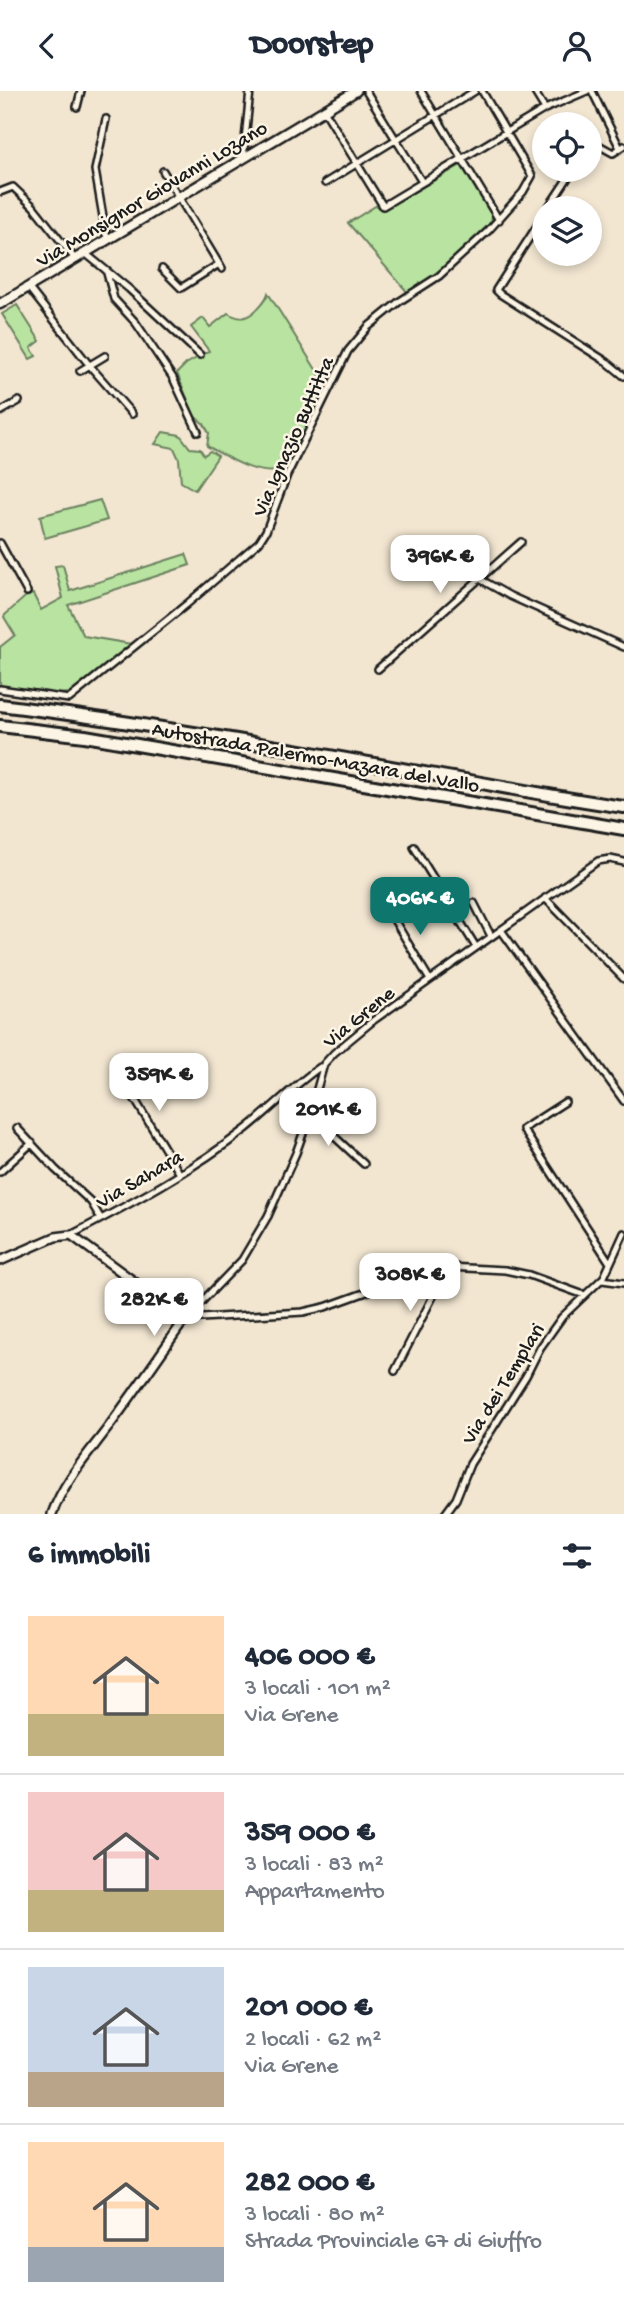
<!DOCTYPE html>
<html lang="it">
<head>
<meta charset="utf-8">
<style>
	:root { --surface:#fff; --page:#f2f2f3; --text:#1f2937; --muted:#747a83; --line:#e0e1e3; --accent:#0f766e }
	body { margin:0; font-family:"Gochi Hand",sans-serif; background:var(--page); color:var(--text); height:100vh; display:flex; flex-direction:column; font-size:26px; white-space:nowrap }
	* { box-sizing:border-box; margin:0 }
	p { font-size:23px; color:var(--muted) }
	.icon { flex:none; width:38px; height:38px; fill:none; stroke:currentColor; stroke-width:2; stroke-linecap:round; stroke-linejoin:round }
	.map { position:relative; height:1423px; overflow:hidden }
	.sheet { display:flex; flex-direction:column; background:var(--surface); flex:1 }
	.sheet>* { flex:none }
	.fabs { position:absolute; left:532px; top:21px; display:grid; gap:14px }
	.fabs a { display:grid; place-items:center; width:70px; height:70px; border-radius:50%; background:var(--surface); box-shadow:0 4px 10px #0003; font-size:35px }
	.price { position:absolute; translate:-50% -60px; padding:0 16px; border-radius:14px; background:#fff; color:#222; font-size:23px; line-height:46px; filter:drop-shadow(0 2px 4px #0008) }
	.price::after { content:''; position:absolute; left:50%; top:42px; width:21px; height:16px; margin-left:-10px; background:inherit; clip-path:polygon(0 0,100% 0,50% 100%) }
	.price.active { background:var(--accent); color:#fff }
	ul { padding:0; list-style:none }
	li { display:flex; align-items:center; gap:21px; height:175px; padding:0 28px }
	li+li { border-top:2px solid var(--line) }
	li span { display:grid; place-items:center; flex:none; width:196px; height:140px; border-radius:0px; color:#555 }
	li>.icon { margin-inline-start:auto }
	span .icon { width:84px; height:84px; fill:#fffc; stroke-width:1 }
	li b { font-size:30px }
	h2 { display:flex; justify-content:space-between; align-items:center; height:84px; padding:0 28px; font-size:30px }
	header { display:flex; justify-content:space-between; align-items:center; height:91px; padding:0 28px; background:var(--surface); font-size:32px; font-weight:700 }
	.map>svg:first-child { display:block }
</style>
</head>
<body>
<header><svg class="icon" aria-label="back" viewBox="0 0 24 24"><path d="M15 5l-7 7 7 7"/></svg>Doorstep<svg class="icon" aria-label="person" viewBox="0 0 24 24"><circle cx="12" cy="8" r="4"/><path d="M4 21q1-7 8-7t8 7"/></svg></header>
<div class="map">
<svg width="624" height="1423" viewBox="0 0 624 1423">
	<rect width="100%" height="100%" fill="#f2e6d1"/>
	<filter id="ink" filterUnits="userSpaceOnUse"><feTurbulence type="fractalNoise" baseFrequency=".0143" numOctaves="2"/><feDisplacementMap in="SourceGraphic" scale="14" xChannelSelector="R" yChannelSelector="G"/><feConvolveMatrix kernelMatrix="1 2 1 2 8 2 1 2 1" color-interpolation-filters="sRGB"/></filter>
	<g filter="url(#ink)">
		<!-- green -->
		<path fill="#b8e3a0" stroke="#6a805e" stroke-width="2" d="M461,74l31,50 -1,10 -47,44 -36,24 -60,-70 29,-18 4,5h2z
			M268,202l59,94 -39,80 -2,3c-30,7 -53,-10 -79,-24l2,-13 -5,-9 -10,-8 -17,-43 9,-9 23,-13 -18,-24 12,-9 7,9 18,-14c5,3 11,6 17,4 7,-1 21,-16 23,-24z
			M17,214l23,36 -9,7 5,8 -6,3 -28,-45z
			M163,341l17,3 10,13 10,1 4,6 6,-4 8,5 -23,34 -14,-8 -2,-23 -5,-11 -19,-4z
			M100,409l7,20 -62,18 -5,-22z
			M186,463l4,11 -122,40 16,31 47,8 -49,44 -10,5 -18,1 -54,-7v-40l15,-12 -11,-18 1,-2 20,-18 8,-3 8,16 22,-12 -8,-32 8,-1 7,26z"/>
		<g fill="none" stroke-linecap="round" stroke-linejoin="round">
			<!-- minor casing -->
			<g stroke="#1c1c1c" stroke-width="10">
				<path id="minor" d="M366,0l56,91
					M421,0l78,129
					M534,0l11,18
					M592,0l28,57
					M77,16l4,-16
					M324,19l59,96 162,-97 42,-18
					M106,28l-11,51 12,70
					M590,55l3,-4 20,11 11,-7
					M243,68l7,-68
					M163,80l59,98
					M325,92l150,-92
					M0,101l13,-5 20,19 42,53
					M548,117l25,-38
					M544,124l-48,75 4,4 107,68 17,14
					M85,162l44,36 71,66
					M162,178l19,19 38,-24
					M107,182l7,26 22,24 37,55 25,54
					M28,196l62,79 42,48
					M80,280l25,-15
					M0,321l19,-11
					M0,452l27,49
					M478,487l32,18 114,51
					M378,578l143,-127
					M0,598l69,10 118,-95 72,-62 7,-11 21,-56 61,-124 20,-24 32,-26 39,-25 49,-45 35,-39 9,-16 -50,-85
					M414,756l62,100
					M545,807l79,81
					M474,812l17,33
					M387,817l43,72
					M501,839l123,171
					M565,1011l-42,27 87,134
					M310,1023l54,50
					M17,1037l38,41 36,33 10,17
					M0,1081l32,-29
					M180,1083l-46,-76 51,-35
					M71,1144c61,-32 121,-64 175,-106 25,-20 47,-43 74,-62
					M602,1189l22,3
					M185,1228l57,-59 26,-44 28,-63 14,-39 14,-50 10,-11 40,-33 224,-159 12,-2 14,3
					M185,1228l118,-7 22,-5 61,-22 62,-18 57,3 24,5 55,20
					M395,1280l53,-104
					M445,1423l11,-15 14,-35 56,-88 14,-28 22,-31 42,-40 20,-44"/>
			</g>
			<!-- tertiary casing -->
			<g stroke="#1c1c1c" stroke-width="12">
				<path id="tertiary" d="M0,1170l55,-24 16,-2 114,84c-26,37 -51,74 -78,110 -21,28 -43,52 -55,85"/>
			</g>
			<!-- secondary casing -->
			<g stroke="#1c1c1c" stroke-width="13">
				<path id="secondary" d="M0,213l356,-213"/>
			</g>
			<!-- motorway casing -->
			<g stroke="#1c1c1c" stroke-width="16">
				<path id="motorway" d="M0,614c144,18 287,43 430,69 65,11 129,24 194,33
					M0,635l85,10 539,93"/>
			</g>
			<!-- minor -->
			<use href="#minor" stroke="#fcf5e5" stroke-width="5"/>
			<!-- tertiary -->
			<use href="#tertiary" stroke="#fcf5e5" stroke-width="7"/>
			<!-- secondary -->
			<use href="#secondary" stroke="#fcf5e5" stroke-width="8"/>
			<!-- motorway -->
			<use href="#motorway" stroke="#fcf5e5" stroke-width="10"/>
		</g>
	</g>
	<g text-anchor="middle" stroke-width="5" stroke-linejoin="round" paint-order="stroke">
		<!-- street labels -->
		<g font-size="21" fill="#1c1c1c" stroke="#fcf5e5">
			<text transform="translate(151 102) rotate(-31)" y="7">Via Monsignor Giovanni Lozano</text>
			<text transform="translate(292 345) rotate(-66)" y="7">Via Ignazio Buttitta</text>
			<text transform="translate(316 665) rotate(10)" y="7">Autostrada Palermo-Mazara del Vallo</text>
			<text transform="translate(358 925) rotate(-39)" y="7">Via Grene</text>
			<text transform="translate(139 1087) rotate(-30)" y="7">Via Sahara</text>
			<text transform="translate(502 1292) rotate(-58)" y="7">Via dei Templari</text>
		</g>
	</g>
</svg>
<div class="fabs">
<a><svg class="icon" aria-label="locate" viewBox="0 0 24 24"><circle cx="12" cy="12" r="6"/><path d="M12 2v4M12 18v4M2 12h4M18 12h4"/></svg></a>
<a><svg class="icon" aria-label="layers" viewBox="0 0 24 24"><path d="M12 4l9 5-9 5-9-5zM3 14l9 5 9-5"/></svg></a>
</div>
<b class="price" style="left:440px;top:504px">396K €</b>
<b class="price active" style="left:420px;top:846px">406K €</b>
<b class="price" style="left:159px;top:1022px">359K €</b>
<b class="price" style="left:328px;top:1057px">201K €</b>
<b class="price" style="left:410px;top:1222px">308K €</b>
<b class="price" style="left:154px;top:1247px">282K €</b>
</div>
<section class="sheet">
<h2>6 immobili<svg class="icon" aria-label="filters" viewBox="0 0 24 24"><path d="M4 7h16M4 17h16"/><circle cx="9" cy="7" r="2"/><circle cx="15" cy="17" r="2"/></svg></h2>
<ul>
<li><span style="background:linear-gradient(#ffd9b3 70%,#c2b280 0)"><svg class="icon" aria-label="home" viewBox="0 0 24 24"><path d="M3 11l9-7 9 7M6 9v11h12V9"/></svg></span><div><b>406 000 €</b><p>3 locali · 101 m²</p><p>Via Grene</p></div></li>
<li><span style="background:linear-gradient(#f6c9c9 70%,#c2b280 0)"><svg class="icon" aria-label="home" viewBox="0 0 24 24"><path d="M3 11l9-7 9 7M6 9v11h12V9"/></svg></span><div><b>359 000 €</b><p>3 locali · 83 m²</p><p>Appartamento</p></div></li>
<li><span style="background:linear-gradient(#c9d6e8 75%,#b9a48a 0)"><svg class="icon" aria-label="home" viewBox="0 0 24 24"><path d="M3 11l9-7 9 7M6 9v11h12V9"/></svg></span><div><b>201 000 €</b><p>2 locali · 62 m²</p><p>Via Grene</p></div></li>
<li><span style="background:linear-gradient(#ffd9b3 75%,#9aa5b1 0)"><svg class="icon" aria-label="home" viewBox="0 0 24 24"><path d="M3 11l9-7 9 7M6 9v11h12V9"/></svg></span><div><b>282 000 €</b><p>3 locali · 80 m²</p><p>Strada Provinciale 67 di Giuffro</p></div></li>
</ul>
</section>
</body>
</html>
